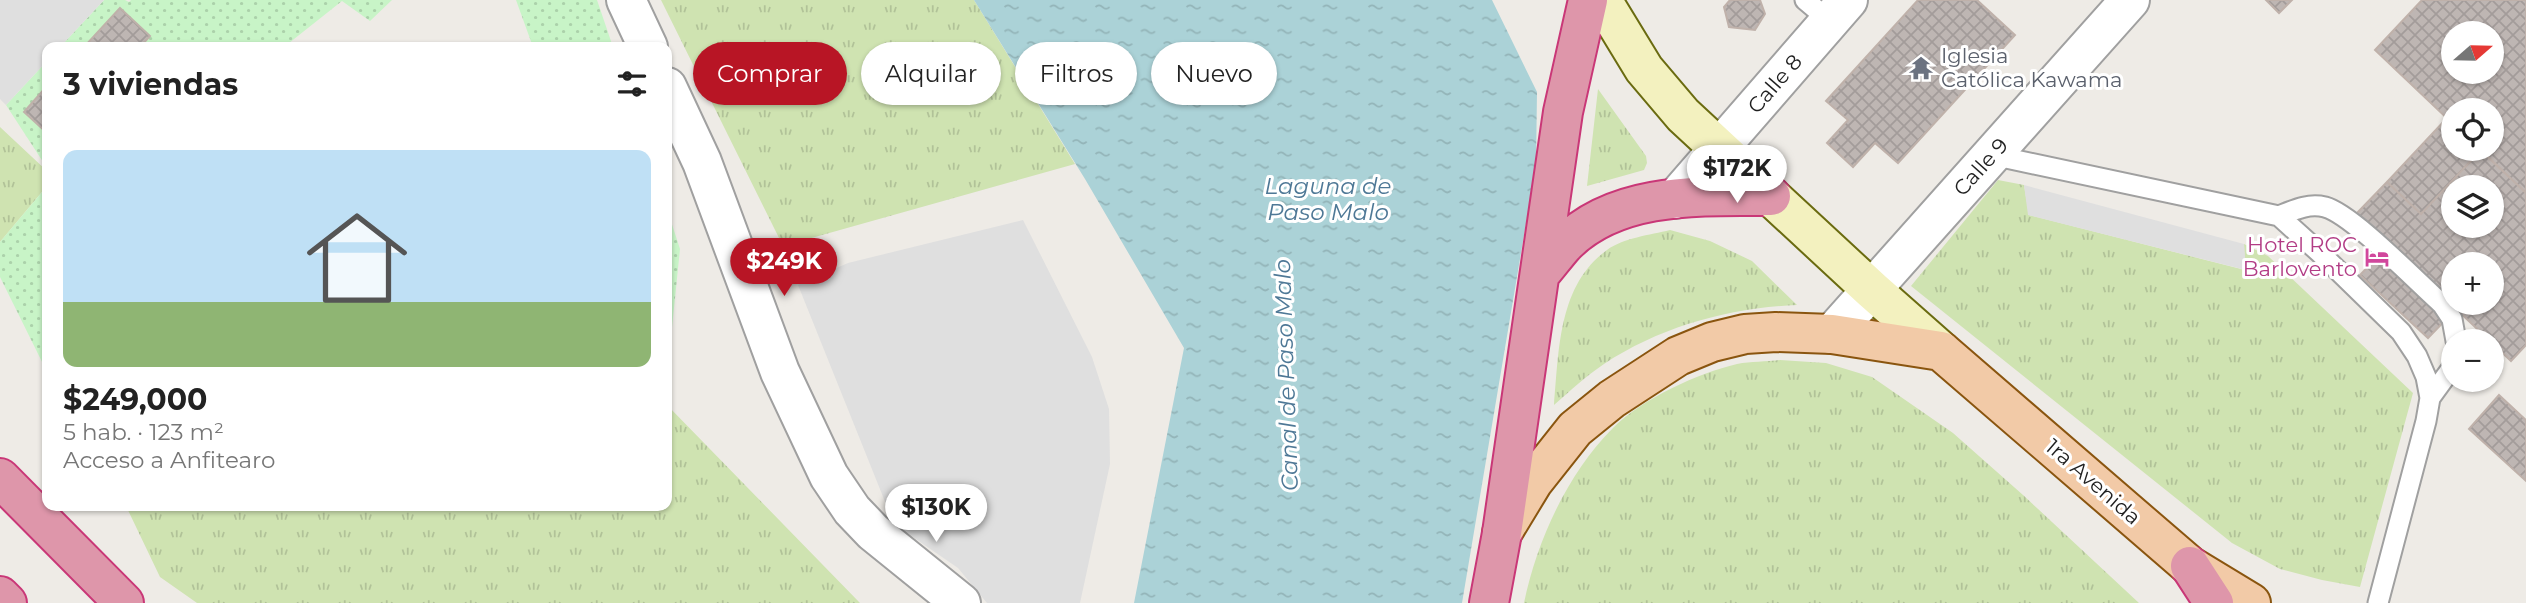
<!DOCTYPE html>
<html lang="es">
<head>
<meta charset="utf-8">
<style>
	:root { --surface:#fff; --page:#f6f6f6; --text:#222; --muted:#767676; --accent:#b81525 }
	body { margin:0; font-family:Montserrat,sans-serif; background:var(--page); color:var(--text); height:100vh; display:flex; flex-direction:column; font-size:26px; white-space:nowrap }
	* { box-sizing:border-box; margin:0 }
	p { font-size:23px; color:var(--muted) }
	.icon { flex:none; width:38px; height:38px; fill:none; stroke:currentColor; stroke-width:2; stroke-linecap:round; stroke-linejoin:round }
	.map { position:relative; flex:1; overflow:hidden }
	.sheet { position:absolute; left:42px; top:42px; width:630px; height:469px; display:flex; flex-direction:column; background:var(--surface); border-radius:14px; box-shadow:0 2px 5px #0004 }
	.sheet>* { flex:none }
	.top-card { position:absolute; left:693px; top:42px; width:665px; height:63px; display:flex; gap:14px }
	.needle { width:46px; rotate:70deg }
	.fabs { position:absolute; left:2441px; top:21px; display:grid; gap:14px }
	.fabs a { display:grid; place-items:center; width:63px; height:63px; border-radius:50%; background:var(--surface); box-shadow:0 2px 5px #0004; font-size:35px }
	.price { position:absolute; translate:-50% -60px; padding:0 16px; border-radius:24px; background:#fff; color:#222; font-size:23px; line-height:46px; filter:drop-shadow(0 2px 4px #0008) }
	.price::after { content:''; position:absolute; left:50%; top:42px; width:21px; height:16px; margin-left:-10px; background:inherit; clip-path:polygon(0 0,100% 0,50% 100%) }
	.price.selected { background:var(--accent); color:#fff }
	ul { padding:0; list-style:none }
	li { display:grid; align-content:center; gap:14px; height:371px; padding:0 21px }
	li span { display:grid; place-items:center; height:217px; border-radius:14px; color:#555 }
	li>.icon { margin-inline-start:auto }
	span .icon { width:126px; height:126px; fill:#fffc; stroke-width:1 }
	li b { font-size:30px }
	h2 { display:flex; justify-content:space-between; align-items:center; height:84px; padding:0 21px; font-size:30px }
	.tag { padding:0 24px; border-radius:32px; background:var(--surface); box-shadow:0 2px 5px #0004; font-size:24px; line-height:63px }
	.tag.selected { background:var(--accent); color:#fff }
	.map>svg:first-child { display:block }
</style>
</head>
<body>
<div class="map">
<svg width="2526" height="603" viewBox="0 0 2526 603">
	<defs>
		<pattern id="grass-tufts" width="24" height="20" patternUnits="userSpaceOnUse" patternTransform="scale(1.75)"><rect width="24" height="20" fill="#cfe3b1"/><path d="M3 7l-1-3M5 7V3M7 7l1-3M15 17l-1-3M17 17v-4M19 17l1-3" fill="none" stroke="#b1c298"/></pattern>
		<pattern id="park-dots" width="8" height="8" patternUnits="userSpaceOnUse" patternTransform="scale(1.75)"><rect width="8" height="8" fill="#c8f4c7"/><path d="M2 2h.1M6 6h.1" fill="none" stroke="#abd1aa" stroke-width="1.8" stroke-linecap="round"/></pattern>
		<pattern id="water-ripples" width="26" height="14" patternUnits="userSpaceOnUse" patternTransform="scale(1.75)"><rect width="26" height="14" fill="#abd2d7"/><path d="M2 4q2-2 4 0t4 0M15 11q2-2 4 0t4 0" fill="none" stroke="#93b4b8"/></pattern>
		<pattern id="building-cross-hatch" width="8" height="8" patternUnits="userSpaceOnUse" patternTransform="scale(1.75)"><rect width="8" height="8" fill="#beb6b3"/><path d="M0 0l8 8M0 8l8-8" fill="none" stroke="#a39c9a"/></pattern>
	</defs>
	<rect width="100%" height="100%" fill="#eeebe6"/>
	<!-- grass -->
	<path fill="url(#grass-tufts)" d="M661,0h313l101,164 -292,82z
		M1598,89l48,67 1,7 -3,7 -57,16z
		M0,127l47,44v15l-47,56z
		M1998,180l26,5 5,30 216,55 -1,-26 24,12 145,137 -53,194 -38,-7 -42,-11 -48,-26 -321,-257z
		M1670,230l40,11 42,20 45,44c-68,3 -135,21 -193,59 -18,12 -34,27 -50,41 5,-54 4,-120 53,-155 16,-12 43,-15 63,-20z
		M1780,360l46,3 46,14 81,56 70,62 116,108h-615c13,-63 44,-130 89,-175 29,-29 85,-55 124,-64 14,-3 29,-2 43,-4z
		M667,405l193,198h-663l-37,-26 -34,-71h541z"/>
	<!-- park -->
	<path fill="url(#park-dots)" d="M104,0h21l4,2 2,-2h261l-22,21 -28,-20 -58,46h-224z
		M516,0h81l16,47h-80z
		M47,61v107l-41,-63z
		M47,186v186l-47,-95v-35z
		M667,209l13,40 -11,108 -2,2z"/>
	<!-- parking -->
	<path fill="#dfdfdf" d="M0,0h104l-44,47h-13v14l-41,44 -6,-6z
		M2024,185l220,59 2,26 -218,-55z
		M1023,220l69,137 17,52 1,55 -30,139h-93l-29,-35 -64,-44 -96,-239 50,-22z"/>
	<!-- water -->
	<path fill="url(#water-ripples)" d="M974,0h518l45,92 -1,72 -74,439h-328l50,-255 -99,-169z"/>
	<!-- building -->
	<path fill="url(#building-cross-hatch)" stroke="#bfb1aa" stroke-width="2" fill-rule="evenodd" d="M1730,0h30l5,14 -10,16 -26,-3 -5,-20z
		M1918,0h59l38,35 -117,128 -23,-20 -22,24 -26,-24 21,-23 -22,-19z
		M2266,0h26l-13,13z
		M2422,0h104v193l-47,-44h13v-39h-38v15l-79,-75zM2454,33h38v39h-38z
		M120,8l30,28 -10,11h-56z
		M47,86v47l-23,-21z
		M2447,118l7,7v24l27,1 -60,64 -34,-32z
		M2481,150l45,43v152l-15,16 -155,-147 31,-32 34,32zM2454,187h38v39h-38zM2454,264h38v39h-38z
		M2389,245l67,64 -28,29 -68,-63z
		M2499,395l27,25v61l-57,-52z"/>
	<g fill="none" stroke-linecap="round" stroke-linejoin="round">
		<!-- lane casing -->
		<g stroke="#a0a0a0" stroke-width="23">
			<path id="lane" d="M1805,0l25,21
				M1992,155l287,61 41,37 81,79 16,24 9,21 4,21 -4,23 -48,182
				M2279,216c15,-6 29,-13 46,-9 27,7 93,76 117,97l10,15 4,22
				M2430,398l24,-33"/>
		</g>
		<!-- street casing -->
		<g stroke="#a0a0a0" stroke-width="42">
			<path id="street" d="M626,0l22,47
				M667,87l35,75 78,210 49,104 23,34 21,22 88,71
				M1675,199l173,-199
				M1832,334l298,-334"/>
		</g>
		<!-- secondary casing -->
		<g stroke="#6a6b10" stroke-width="42">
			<path id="secondary" d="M1602,0l42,69 39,46 189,175 69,61"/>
		</g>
		<!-- primary casing -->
		<g stroke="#8a550f" stroke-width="42">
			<path id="primary" d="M1502,533l31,-51 42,-53 37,-30 66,-43 34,-14 33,-8 31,-2 56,2 109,17 249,215 61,37"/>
		</g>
		<!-- highway casing -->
		<g stroke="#c93777" stroke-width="42">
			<path id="highway" d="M1540,274c8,-9 16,-20 24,-29 52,-54 139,-49 207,-49
				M0,478l124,125
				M2190,566l24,37
				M0,596l7,7
				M1489,603l13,-70 61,-421 25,-112"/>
		</g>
		<!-- lane -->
		<use href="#lane" stroke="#fff" stroke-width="19"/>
		<!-- street -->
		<use href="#street" stroke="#fff" stroke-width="38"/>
		<!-- secondary -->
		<use href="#secondary" stroke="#f3f1bf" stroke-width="38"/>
		<!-- primary -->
		<use href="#primary" stroke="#f2caa7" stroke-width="38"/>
		<!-- highway -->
		<use href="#highway" stroke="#de96aa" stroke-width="38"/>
	</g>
	<!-- icons -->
	<defs>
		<g id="temple-bare" transform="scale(1.89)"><path d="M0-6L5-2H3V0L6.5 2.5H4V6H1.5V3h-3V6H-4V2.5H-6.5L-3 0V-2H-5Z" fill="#6b7280" stroke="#fff" stroke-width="2.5" paint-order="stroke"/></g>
		<g id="hotel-bare" transform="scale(1.89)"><path d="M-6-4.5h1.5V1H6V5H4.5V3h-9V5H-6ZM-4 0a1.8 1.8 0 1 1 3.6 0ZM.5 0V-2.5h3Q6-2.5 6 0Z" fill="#d1479c" stroke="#fff" stroke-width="2.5" paint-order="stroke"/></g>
	</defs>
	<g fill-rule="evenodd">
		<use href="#temple-bare" x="1921" y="68"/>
		<use href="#hotel-bare" x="2377" y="257"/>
	</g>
	<g text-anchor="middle" stroke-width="6" stroke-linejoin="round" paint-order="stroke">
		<!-- worship labels -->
		<g font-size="21" fill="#5b616d" stroke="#fff" text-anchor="start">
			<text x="1941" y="63">Iglesia<tspan x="1941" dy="24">Católica Kawama</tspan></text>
		</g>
		<!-- street labels -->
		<g font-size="21" fill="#1f1f1f" stroke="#fff">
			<text transform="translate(1775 84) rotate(-49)" y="7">Calle 8</text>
			<text transform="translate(1981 167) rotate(-48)" y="7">Calle 9</text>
			<text transform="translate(2093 482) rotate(41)" y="7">1ra Avenida</text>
		</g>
		<!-- hotel labels -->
		<g font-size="21" fill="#b23c85" stroke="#fff" text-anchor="end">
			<text x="2357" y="252">Hotel ROC<tspan x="2357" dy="24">Barlovento</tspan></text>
		</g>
		<!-- water labels -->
		<g font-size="23" font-style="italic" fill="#4e7896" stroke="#fff">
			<text x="1328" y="194">Laguna de<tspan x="1328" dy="26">Paso Malo</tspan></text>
			<text transform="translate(1286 375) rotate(-92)" y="8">Canal de Paso Malo</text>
		</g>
	</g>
</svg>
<div class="fabs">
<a><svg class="needle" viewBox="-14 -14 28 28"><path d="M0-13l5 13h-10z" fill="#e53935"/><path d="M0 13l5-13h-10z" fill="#767676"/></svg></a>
<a><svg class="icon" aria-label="locate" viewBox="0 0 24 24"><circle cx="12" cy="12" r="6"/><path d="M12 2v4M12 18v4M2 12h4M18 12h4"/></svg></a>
<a><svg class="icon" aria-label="layers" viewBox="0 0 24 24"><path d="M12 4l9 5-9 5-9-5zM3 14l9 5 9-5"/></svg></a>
<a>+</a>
<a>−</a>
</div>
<b class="price" style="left:1737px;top:205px">$172K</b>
<b class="price selected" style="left:784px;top:298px">$249K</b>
<b class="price" style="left:936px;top:544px">$130K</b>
<div class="top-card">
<a class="tag selected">Comprar</a>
<a class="tag">Alquilar</a>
<a class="tag">Filtros</a>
<a class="tag">Nuevo</a>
</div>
<section class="sheet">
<h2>3 viviendas<svg class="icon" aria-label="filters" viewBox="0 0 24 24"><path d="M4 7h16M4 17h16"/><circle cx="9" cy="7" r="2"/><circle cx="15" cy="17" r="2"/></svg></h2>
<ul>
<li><span style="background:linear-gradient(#bfe0f5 70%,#8fb573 0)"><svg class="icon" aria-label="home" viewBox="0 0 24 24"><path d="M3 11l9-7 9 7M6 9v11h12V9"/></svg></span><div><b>$249,000</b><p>5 hab. · 123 m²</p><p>Acceso a Anfitearo</p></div></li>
</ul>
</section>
</div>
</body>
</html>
